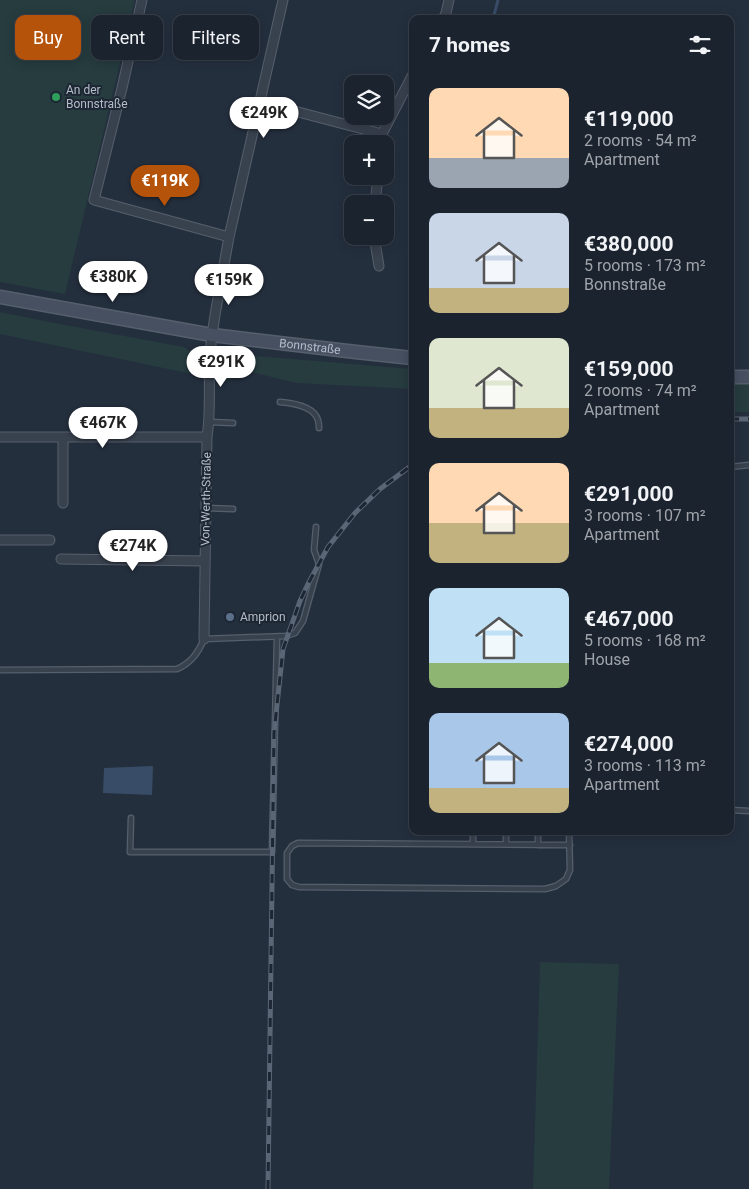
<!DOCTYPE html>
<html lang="en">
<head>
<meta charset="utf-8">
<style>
	:root { --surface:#1b232e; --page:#242b36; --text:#f1f3f6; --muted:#a0a4aa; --line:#39404a; --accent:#b45309 }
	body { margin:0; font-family:Roboto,sans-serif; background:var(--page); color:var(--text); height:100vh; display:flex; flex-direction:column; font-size:19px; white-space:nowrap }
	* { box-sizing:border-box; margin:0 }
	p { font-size:16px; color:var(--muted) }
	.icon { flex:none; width:28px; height:28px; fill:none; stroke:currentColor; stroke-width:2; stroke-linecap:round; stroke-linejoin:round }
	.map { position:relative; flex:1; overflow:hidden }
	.panel { position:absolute; left:409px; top:15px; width:325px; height:820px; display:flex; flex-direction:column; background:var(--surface); border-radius:10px; box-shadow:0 2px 12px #0003,0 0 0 1px var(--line) }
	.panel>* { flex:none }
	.hud { position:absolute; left:15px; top:15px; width:319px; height:45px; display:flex; gap:10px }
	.fabs { position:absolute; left:344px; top:75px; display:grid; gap:10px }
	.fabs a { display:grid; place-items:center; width:50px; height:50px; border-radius:10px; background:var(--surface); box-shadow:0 2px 12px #0003,0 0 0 1px var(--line); font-size:25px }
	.price { position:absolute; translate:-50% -42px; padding:0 11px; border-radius:18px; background:#fff; color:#222; font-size:16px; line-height:32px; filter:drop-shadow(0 1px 2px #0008) }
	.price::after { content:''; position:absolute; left:50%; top:30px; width:15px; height:11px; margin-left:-8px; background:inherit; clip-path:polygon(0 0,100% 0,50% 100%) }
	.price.on { background:var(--accent); color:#fff }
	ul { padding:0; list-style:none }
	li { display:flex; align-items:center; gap:15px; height:125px; padding:0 20px }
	li span { display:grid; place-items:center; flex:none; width:140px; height:100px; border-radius:10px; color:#555 }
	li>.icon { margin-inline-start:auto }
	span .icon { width:60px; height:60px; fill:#fffc; stroke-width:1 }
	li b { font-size:21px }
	h2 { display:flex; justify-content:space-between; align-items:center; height:60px; padding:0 20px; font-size:21px }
	.pill { padding:0 18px; border-radius:10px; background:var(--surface); box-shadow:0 2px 12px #0003,0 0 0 1px var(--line); font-size:18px; line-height:45px }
	.pill.on { background:var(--accent); color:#fff }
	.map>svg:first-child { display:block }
</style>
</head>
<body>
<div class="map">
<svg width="749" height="1189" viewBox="0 0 749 1189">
	<rect width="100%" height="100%" fill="#242f3e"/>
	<!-- green -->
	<path fill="#263c3f" d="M0,0h135l-70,294 -65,-12z
		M0,312l65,13 119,22c10,6 14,16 13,28l-197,-41z
		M234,354l178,15v20l-115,-6 -50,-12 -23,11h-6c0,-13 4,-22 16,-28z
		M730,384h19v28h-19z
		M540,962l79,2 -10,225h-76z"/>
	<!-- water -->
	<path fill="#394c67" d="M153,766l-1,29 -49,-2 1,-25z"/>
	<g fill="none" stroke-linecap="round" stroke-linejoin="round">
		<!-- stream -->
		<path stroke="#394c67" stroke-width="3" d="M493,19l5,-19"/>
		<!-- service casing -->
		<g stroke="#565f6c" stroke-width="7">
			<path id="service" d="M280,402c12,1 34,4 38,18 1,3 1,5 1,8
				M209,422l24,1
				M730,467l19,-2
				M207,508l26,1
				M0,670l177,-1c14,-6 21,-16 27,-30l82,-3 9,-3 8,-12 16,-57 -5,-14 2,-23
				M730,810l19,1
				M131,818l-1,34h142l5,-215
				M569,831l1,39 -4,9 -10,7 -11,3 -246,-2 -7,-2 -5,-6v-26l5,-7 6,-3 272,2
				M473,844v-13
				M506,844v-13
				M538,845v-14"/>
		</g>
		<!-- minor casing -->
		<g stroke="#565f6c" stroke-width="11">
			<path id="minor" d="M142,0l-20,88 -28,112 135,37
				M443,19l3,-6 3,-13
				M260,102l122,32
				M381,144l1,-10 30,-58
				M375,204l3,-28
				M374,236l5,30
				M0,437h207
				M63,438v65
				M0,540h50
				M61,559l144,2
				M204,639l3,-202c5,-31 0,-62 4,-93 4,-36 12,-72 18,-107l54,-237"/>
		</g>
		<!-- secondary casing -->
		<g stroke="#565f6c" stroke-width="15">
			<g id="secondary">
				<path id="s1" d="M0,297l212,38 144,17 56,6"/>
				<path d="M730,377h19"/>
			</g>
		</g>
		<!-- service -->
		<use href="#service" stroke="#38414e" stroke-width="4.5"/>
		<!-- minor -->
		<use href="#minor" stroke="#38414e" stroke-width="9"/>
		<!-- secondary -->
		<use href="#secondary" stroke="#465061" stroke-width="12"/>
		<!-- rail casing -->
		<g stroke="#5a6575" stroke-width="5">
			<path id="rail" d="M730,419h19
				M268,1189l6,-456 9,-84 17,-48 8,-17 20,-37 27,-34 25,-24 32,-24"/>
		</g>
		<!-- rail -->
		<use href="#rail" stroke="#1d2633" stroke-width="3" stroke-dasharray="9" stroke-linecap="butt"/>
	</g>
	<!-- markers -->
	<circle fill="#2e9e5b" stroke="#1d2633" stroke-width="2" cx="56" cy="97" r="5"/>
	<circle fill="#5c6f8a" stroke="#1d2633" stroke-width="2" cx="230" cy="617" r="5"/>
	<g text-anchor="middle" stroke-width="4" stroke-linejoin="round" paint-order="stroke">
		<!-- poi labels -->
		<g font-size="12" fill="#b4bcc9" stroke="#1d2633" text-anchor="start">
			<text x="66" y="94">An der<tspan x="66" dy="14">Bonnstraße</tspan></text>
			<text x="240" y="621">Amprion</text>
		</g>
		<!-- street labels -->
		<g font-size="12" fill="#b4bcc9" stroke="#1d2633">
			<text dy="4" stroke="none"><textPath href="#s1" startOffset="314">Bonnstraße</textPath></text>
			<text transform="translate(206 499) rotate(-89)" y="4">Von-Werth-Straße</text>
		</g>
	</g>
</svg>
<div class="fabs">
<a><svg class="icon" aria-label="layers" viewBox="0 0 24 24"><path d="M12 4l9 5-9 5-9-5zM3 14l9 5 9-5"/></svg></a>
<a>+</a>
<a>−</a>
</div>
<b class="price" style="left:264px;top:139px">€249K</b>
<b class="price on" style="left:165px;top:207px">€119K</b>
<b class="price" style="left:113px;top:303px">€380K</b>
<b class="price" style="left:229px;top:306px">€159K</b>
<b class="price" style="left:221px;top:388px">€291K</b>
<b class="price" style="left:103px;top:449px">€467K</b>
<b class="price" style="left:133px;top:572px">€274K</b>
<div class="hud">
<a class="pill on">Buy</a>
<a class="pill">Rent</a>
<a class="pill">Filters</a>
</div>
<section class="panel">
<h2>7 homes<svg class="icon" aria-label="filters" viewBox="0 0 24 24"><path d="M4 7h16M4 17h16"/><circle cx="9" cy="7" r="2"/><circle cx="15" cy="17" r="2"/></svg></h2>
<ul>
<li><span style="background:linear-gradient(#ffd9b3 70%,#9aa5b1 0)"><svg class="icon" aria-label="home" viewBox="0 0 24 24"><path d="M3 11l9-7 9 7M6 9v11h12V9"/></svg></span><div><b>€119,000</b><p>2 rooms · 54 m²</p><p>Apartment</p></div></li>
<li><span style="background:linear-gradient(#c9d6e8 75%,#c2b280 0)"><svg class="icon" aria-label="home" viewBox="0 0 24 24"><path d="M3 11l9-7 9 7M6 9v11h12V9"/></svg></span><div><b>€380,000</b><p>5 rooms · 173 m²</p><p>Bonnstraße</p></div></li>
<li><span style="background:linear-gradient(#dfe7d0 70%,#c2b280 0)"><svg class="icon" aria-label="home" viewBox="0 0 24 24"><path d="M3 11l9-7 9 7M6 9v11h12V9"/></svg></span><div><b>€159,000</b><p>2 rooms · 74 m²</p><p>Apartment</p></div></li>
<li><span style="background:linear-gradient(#ffd9b3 60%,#c2b280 0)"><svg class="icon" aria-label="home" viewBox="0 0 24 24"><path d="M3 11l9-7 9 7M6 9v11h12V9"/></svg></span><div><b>€291,000</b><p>3 rooms · 107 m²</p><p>Apartment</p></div></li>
<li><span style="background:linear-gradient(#bfe0f5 75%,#8fb573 0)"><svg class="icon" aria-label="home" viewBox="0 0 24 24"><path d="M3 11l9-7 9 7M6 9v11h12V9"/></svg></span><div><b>€467,000</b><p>5 rooms · 168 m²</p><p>House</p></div></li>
<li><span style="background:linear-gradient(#a9c7e8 75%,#c2b280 0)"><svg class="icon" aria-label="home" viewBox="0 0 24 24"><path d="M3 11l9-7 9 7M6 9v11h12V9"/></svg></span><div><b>€274,000</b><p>3 rooms · 113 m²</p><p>Apartment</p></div></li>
</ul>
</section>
</div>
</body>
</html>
